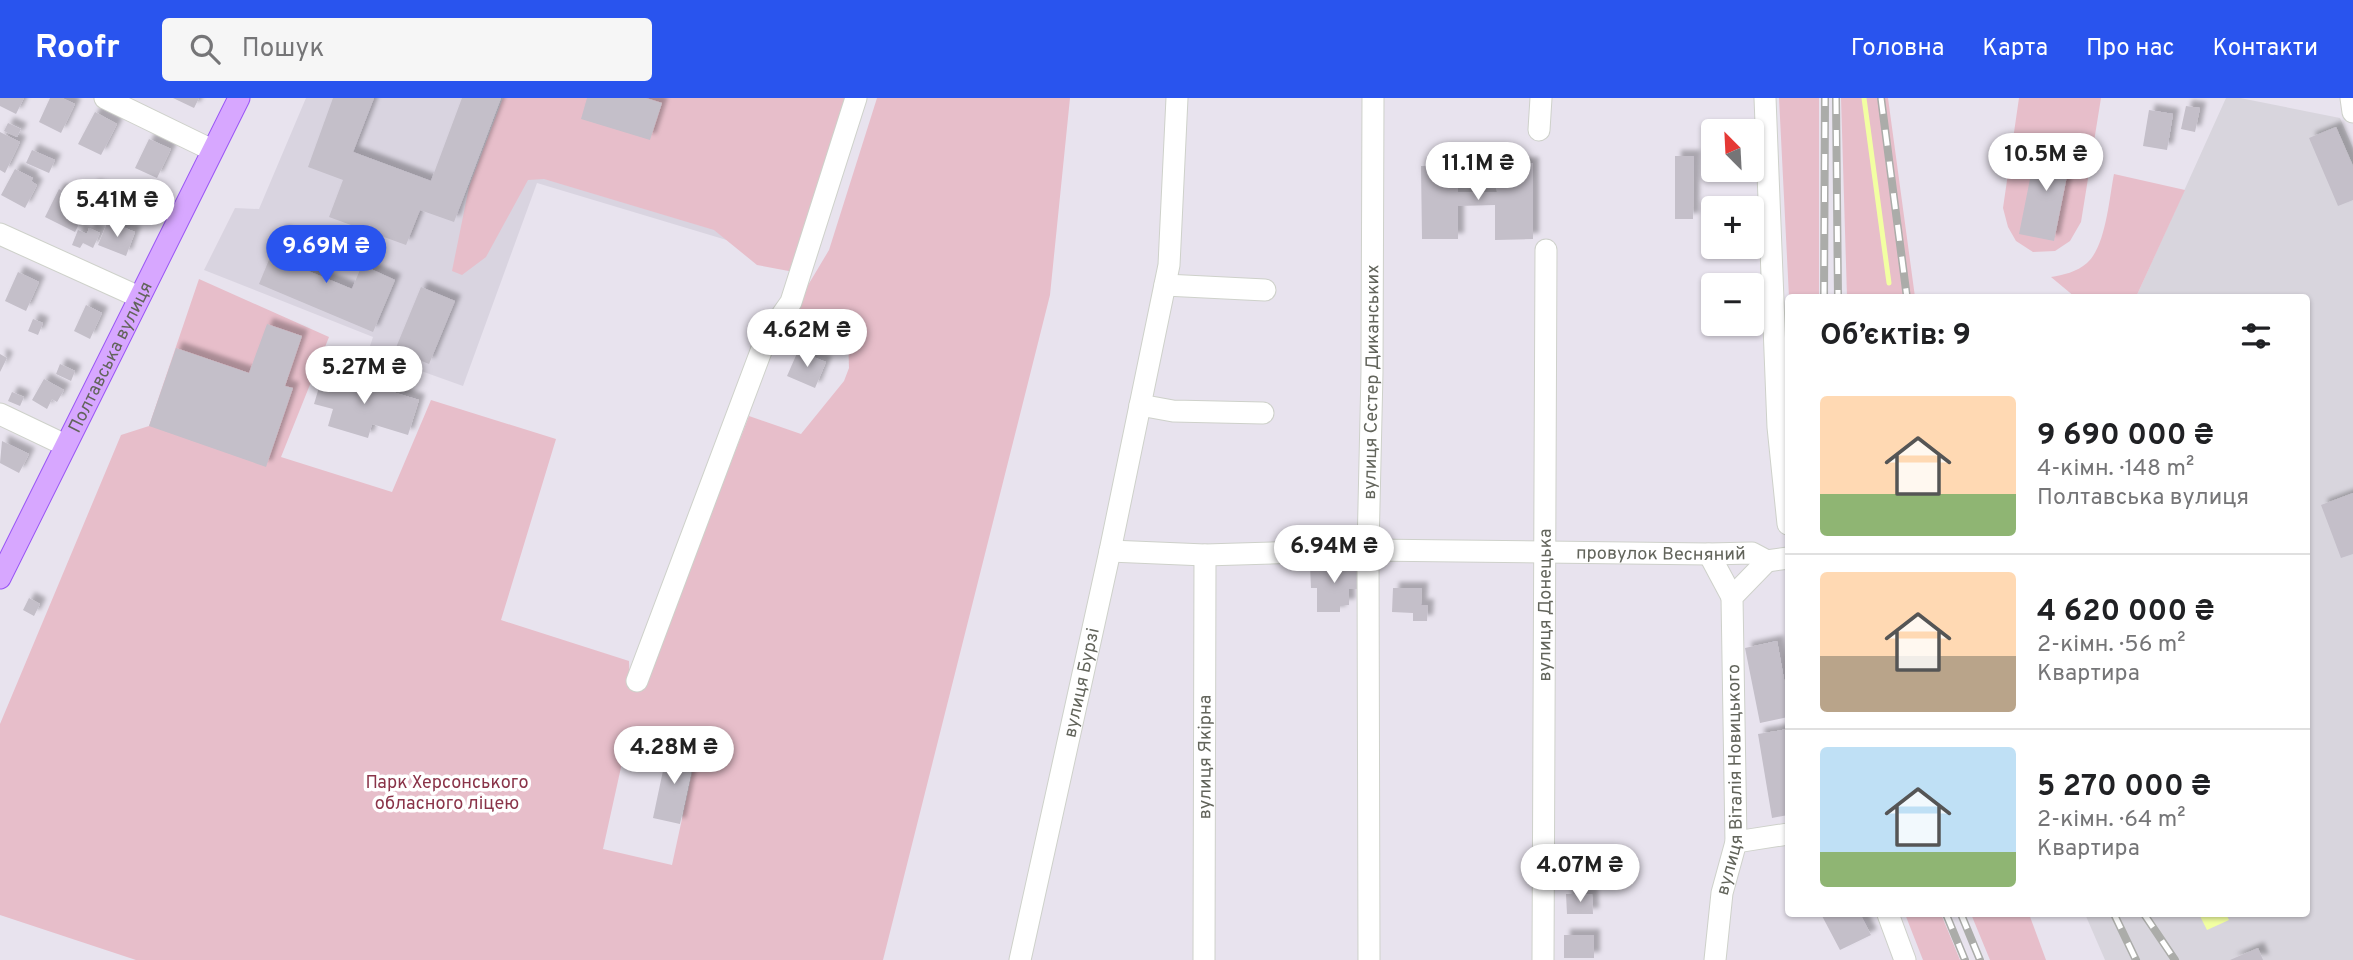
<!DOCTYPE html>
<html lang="uk">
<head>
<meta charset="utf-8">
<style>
	:root { --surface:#fff; --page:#f6f6f6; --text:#202124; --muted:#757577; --line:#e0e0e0; --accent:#2954ee }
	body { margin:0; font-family:Overpass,sans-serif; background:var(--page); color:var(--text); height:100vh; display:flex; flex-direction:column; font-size:26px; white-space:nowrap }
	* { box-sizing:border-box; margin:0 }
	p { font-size:23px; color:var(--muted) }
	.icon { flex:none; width:38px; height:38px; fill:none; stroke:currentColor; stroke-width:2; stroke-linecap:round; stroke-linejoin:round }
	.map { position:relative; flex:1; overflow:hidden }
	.drawer { position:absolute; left:1785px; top:196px; width:525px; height:623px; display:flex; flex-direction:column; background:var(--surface); border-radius:7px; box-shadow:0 2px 5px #0004 }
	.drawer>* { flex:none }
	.needle { width:46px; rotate:336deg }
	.buttons { position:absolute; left:1701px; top:21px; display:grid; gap:14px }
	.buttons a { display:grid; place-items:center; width:63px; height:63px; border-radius:7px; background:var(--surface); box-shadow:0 2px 5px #0004; font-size:35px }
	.price { position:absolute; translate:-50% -60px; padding:0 16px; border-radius:24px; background:#fff; color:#222; font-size:23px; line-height:46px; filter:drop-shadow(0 2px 4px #0008) }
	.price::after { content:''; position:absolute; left:50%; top:42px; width:21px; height:16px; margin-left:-10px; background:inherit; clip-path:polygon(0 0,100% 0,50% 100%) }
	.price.on { background:var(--accent); color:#fff }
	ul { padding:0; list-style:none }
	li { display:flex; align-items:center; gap:21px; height:175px; padding:0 35px }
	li+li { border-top:2px solid var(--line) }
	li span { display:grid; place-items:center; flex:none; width:196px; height:140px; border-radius:7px; color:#555 }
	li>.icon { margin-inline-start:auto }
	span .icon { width:84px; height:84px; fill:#fffc; stroke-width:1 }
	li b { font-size:30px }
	h2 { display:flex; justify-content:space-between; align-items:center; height:84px; padding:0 35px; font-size:30px }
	header { display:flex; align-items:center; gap:42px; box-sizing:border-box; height:98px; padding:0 35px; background:var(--accent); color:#fff }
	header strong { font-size:33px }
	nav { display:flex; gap:38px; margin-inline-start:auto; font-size:24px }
	.search { width:490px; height:63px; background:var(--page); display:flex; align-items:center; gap:18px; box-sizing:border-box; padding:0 24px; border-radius:7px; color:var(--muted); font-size:26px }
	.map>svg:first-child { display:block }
</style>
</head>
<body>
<header>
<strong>Roofr</strong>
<div class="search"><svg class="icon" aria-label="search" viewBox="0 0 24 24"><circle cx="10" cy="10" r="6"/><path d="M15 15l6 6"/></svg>Пошук</div>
<nav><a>Головна</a><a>Карта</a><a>Про нас</a><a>Контакти</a></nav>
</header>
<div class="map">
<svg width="2353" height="862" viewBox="0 0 2353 862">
	<defs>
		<filter id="shadow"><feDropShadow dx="6" dy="-6" stdDeviation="2" flood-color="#0004"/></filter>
	</defs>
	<rect width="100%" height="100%" fill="#e8e3ee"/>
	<!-- industrial -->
	<path fill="#d8d5dd" d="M2226,0h14l100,20 13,30v812h-248l-20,-46h221v-616l-170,-1z"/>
	<!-- education -->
	<path fill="#d9d4e0" d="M306,0h537l-50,162 -256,-77 -74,203 -95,-34 5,-15 -169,-67 31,-62 24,1z"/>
	<!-- green -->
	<path fill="#e7beca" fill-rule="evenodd" d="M503,0h346l-55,174 -37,-7 -43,-35 -170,-51 -16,1 -42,77 -24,18 -10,-4 17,-84z
		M877,0h193l-20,197 -167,665h-747l-136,-45v-191l121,-289 28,-9 50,-147 130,58 -48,120 111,35 39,-92 125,39 -55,181 128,41 1,28 15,-6 104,-267 52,18 43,-53 5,-13 -1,-30 -56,-26 37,-62zM629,633l69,14 -26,120 -69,-16z
		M1779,0h40v199h-30z
		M1841,0h47l27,199h-68z
		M2019,0h82l-20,124 -11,19 -15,10 -22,1 -17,-11 -8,-14 -5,-19z
		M2114,76l71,16 -49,107h-61l-24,-20c12,-2 26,-5 36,-14 19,-17 22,-64 27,-89z
		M1905,816h36l19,46h-37z
		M1971,816h58l17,46h-56z"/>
	<!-- water -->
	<path fill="#f2ffa2" d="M2199,816h27l3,6 -22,10z"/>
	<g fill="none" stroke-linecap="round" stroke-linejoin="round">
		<!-- stream -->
		<path stroke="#f2ffa2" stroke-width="5" d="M1864,0l25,185"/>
	</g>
	<!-- building -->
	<path fill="#c4bfc9" filter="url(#shadow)" d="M0,0h24l-8,16 -16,-8z
		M50,0h12l13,6 -14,29 -22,-11z
		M173,0h26l-5,10z
		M333,0h41l-21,54 78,29 31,-83h39l-47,124 -34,-12 -14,35 -77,-28 14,-37 -35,-13z
		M587,0h59l16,5 -12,37 -69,-21z
		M2186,8l14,2 -5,24 -14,-3z
		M2149,12l24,4 -6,36 -24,-4z
		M95,14l22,12 -16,31 -23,-11z
		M8,25l13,6 -4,8 -13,-6z
		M2336,29l17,39v34l-15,6 -29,-68z
		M0,34l20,10 -15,31 -5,-3z
		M149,41l22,10 -14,29 -22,-10z
		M2037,46l35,7 -18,90 -35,-7z
		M32,52l23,10 -6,13 -23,-10z
		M1675,58h19l-1,63h-18z
		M1496,65h37v76l-38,1v-35l-37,1v33h-36l-1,-73h37v26h39z
		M15,71l18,9 -2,3 6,4 -12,23 -24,-13z
		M93,87l15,6 -8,19 -9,-3 3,-8 -6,-2z
		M59,91l30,15 -14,28 -30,-15z
		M108,123l27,11 -9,24 -28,-11z
		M89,130l11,5 -7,15 -10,-5 -3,5 -8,-3 6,-15 9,4z
		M281,133l30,13 -10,24 51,21 10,-24 33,15 -22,52 -114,-48z
		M18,174l21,10 -13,29 -21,-10z
		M421,189l34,14 -26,63 -34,-14z
		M86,207l16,8 -12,26 -16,-8z
		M33,221l10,4 -5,12 -10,-4z
		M267,226l35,12 -17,50 8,2 -27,79 -117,-41 27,-78 73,25z
		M798,253l28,11 -11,26 -28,-12z
		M0,256l7,4 -7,14z
		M60,266l15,7 -4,10 -15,-7z
		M324,273l95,29 -11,35 -36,-11 -4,14 -40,-12 5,-17 -19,-5z
		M44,281l20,11 -7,12 -5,-3 -5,10 -15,-9z
		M12,294l12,5 -4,9 -12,-5z
		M2,343l27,13 -10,19 -19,-10z
		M2353,395v61l-12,4 -20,-53z
		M1310,467h49l-1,24h-9v16h-9v7h-23v-24h-6z
		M1393,490h29l-1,17h7l-1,16h-14v-8l-21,-1z
		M29,500l11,6 -6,12 -11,-6z
		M1777,543l11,60v16l-28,6 -15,-75z
		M1788,631v86l-16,3 -14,-84z
		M668,649l27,6 -15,71 -27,-6z
		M1566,796h26l1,20h-26z
		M1821,816h39l11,21 -31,15z
		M1564,837h30v23h-30z
		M2258,850l5,12h-33z"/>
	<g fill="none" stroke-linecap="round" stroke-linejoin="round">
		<!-- minor casing -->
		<g stroke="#ced1ca" stroke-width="23">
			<g id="minor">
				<path d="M105,0l107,52"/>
				<path d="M1765,0l13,329 10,97"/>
				<path d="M2351,0l2,14"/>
				<path d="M1539,32l2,-32"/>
				<path d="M0,136l139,63"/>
				<path d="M1165,187l100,5"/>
				<path d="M1140,307l33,6 90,2"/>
				<path d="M0,316l65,31"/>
				<path id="s1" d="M1110,453l95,4 163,-5 341,4 43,-1 15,8 21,-3"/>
				<path d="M1709,456l23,43"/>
				<path d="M637,583l129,-343 25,-36 65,-204"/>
				<path d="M1736,744l52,-8"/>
				<path d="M1888,816l17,46"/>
				<path id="s2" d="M1020,862l90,-409 59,-286 8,-167"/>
				<path id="s3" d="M1204,862l1,-405"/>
				<path id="s4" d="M1369,862l-1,-410 4,-178 1,-274"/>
				<path id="s5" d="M1543,862l3,-710"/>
				<path id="s6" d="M1715,862l7,-67 14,-51 -4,-245 35,-36"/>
			</g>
		</g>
		<!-- major casing -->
		<g stroke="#9955f5" stroke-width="23">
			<g id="major">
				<path id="s7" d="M0,480l239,-480"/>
			</g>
		</g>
		<!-- minor -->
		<use href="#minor" stroke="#fff" stroke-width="21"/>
		<!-- major -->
		<use href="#major" stroke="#d7a7ff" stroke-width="21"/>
		<!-- rail casing -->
		<g stroke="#abaca9" stroke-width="8">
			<path id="rail" d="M1836,0l2,200
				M1881,0l26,200
				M1824,200l1,-200
				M1946,816l19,46
				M1961,816l19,46
				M2114,816l22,46
				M2144,816l31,46"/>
		</g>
		<!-- rail -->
		<use href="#rail" stroke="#fff" stroke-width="5" stroke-dasharray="16" stroke-linecap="butt"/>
	</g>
	<g text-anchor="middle" stroke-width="7" stroke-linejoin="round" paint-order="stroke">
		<!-- street labels -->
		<g font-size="18" fill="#62645b" stroke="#fff">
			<text dy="6" stroke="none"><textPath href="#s7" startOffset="247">Полтавська вулиця</textPath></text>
			<text dy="6" stroke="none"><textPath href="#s4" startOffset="578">вулиця Сестер Диканських</textPath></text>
			<text dy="6" stroke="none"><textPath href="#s1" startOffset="551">провулок Весняний</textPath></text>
			<text dy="6" stroke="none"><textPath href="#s5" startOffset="355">вулиця Донецька</textPath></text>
			<text dy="6" stroke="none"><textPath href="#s2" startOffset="284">вулиця Бурзі</textPath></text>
			<text dy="6" stroke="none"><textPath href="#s3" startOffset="203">вулиця Якірна</textPath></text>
			<text dy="6" stroke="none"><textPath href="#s6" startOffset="182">вулиця Віталія Новицького</textPath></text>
		</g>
		<!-- park labels -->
		<g font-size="18" fill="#8a3449" stroke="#fff">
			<text x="447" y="690">Парк Херсонського<tspan x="447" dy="21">обласного ліцею</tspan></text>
		</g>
	</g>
</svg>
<div class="buttons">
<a><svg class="needle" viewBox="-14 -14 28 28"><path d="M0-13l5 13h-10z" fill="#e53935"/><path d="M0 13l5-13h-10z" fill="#757577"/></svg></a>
<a>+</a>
<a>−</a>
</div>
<b class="price" style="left:2046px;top:95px">10.5M ₴</b>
<b class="price" style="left:1478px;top:104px">11.1M ₴</b>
<b class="price" style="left:117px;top:141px">5.41M ₴</b>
<b class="price on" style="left:326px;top:187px">9.69M ₴</b>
<b class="price" style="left:807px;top:271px">4.62M ₴</b>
<b class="price" style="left:364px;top:308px">5.27M ₴</b>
<b class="price" style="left:1334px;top:487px">6.94M ₴</b>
<b class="price" style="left:674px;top:688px">4.28M ₴</b>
<b class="price" style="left:1580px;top:806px">4.07M ₴</b>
<section class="drawer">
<h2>Об’єктів: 9<svg class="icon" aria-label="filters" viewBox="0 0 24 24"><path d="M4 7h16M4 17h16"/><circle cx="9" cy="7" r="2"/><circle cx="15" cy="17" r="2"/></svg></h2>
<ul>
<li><span style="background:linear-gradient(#ffd9b3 70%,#8fb573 0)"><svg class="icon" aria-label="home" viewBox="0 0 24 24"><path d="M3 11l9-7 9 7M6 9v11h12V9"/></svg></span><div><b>9 690 000 ₴</b><p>4-кімн. · 148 m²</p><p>Полтавська вулиця</p></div></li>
<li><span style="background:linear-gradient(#ffd9b3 60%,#b9a48a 0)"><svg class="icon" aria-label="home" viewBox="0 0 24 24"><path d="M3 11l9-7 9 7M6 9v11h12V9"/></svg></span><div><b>4 620 000 ₴</b><p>2-кімн. · 56 m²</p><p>Квартира</p></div></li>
<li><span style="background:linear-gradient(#bfe0f5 75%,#8fb573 0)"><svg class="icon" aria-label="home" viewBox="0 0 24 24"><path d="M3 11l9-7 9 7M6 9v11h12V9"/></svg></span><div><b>5 270 000 ₴</b><p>2-кімн. · 64 m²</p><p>Квартира</p></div></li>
</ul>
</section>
</div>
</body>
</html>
